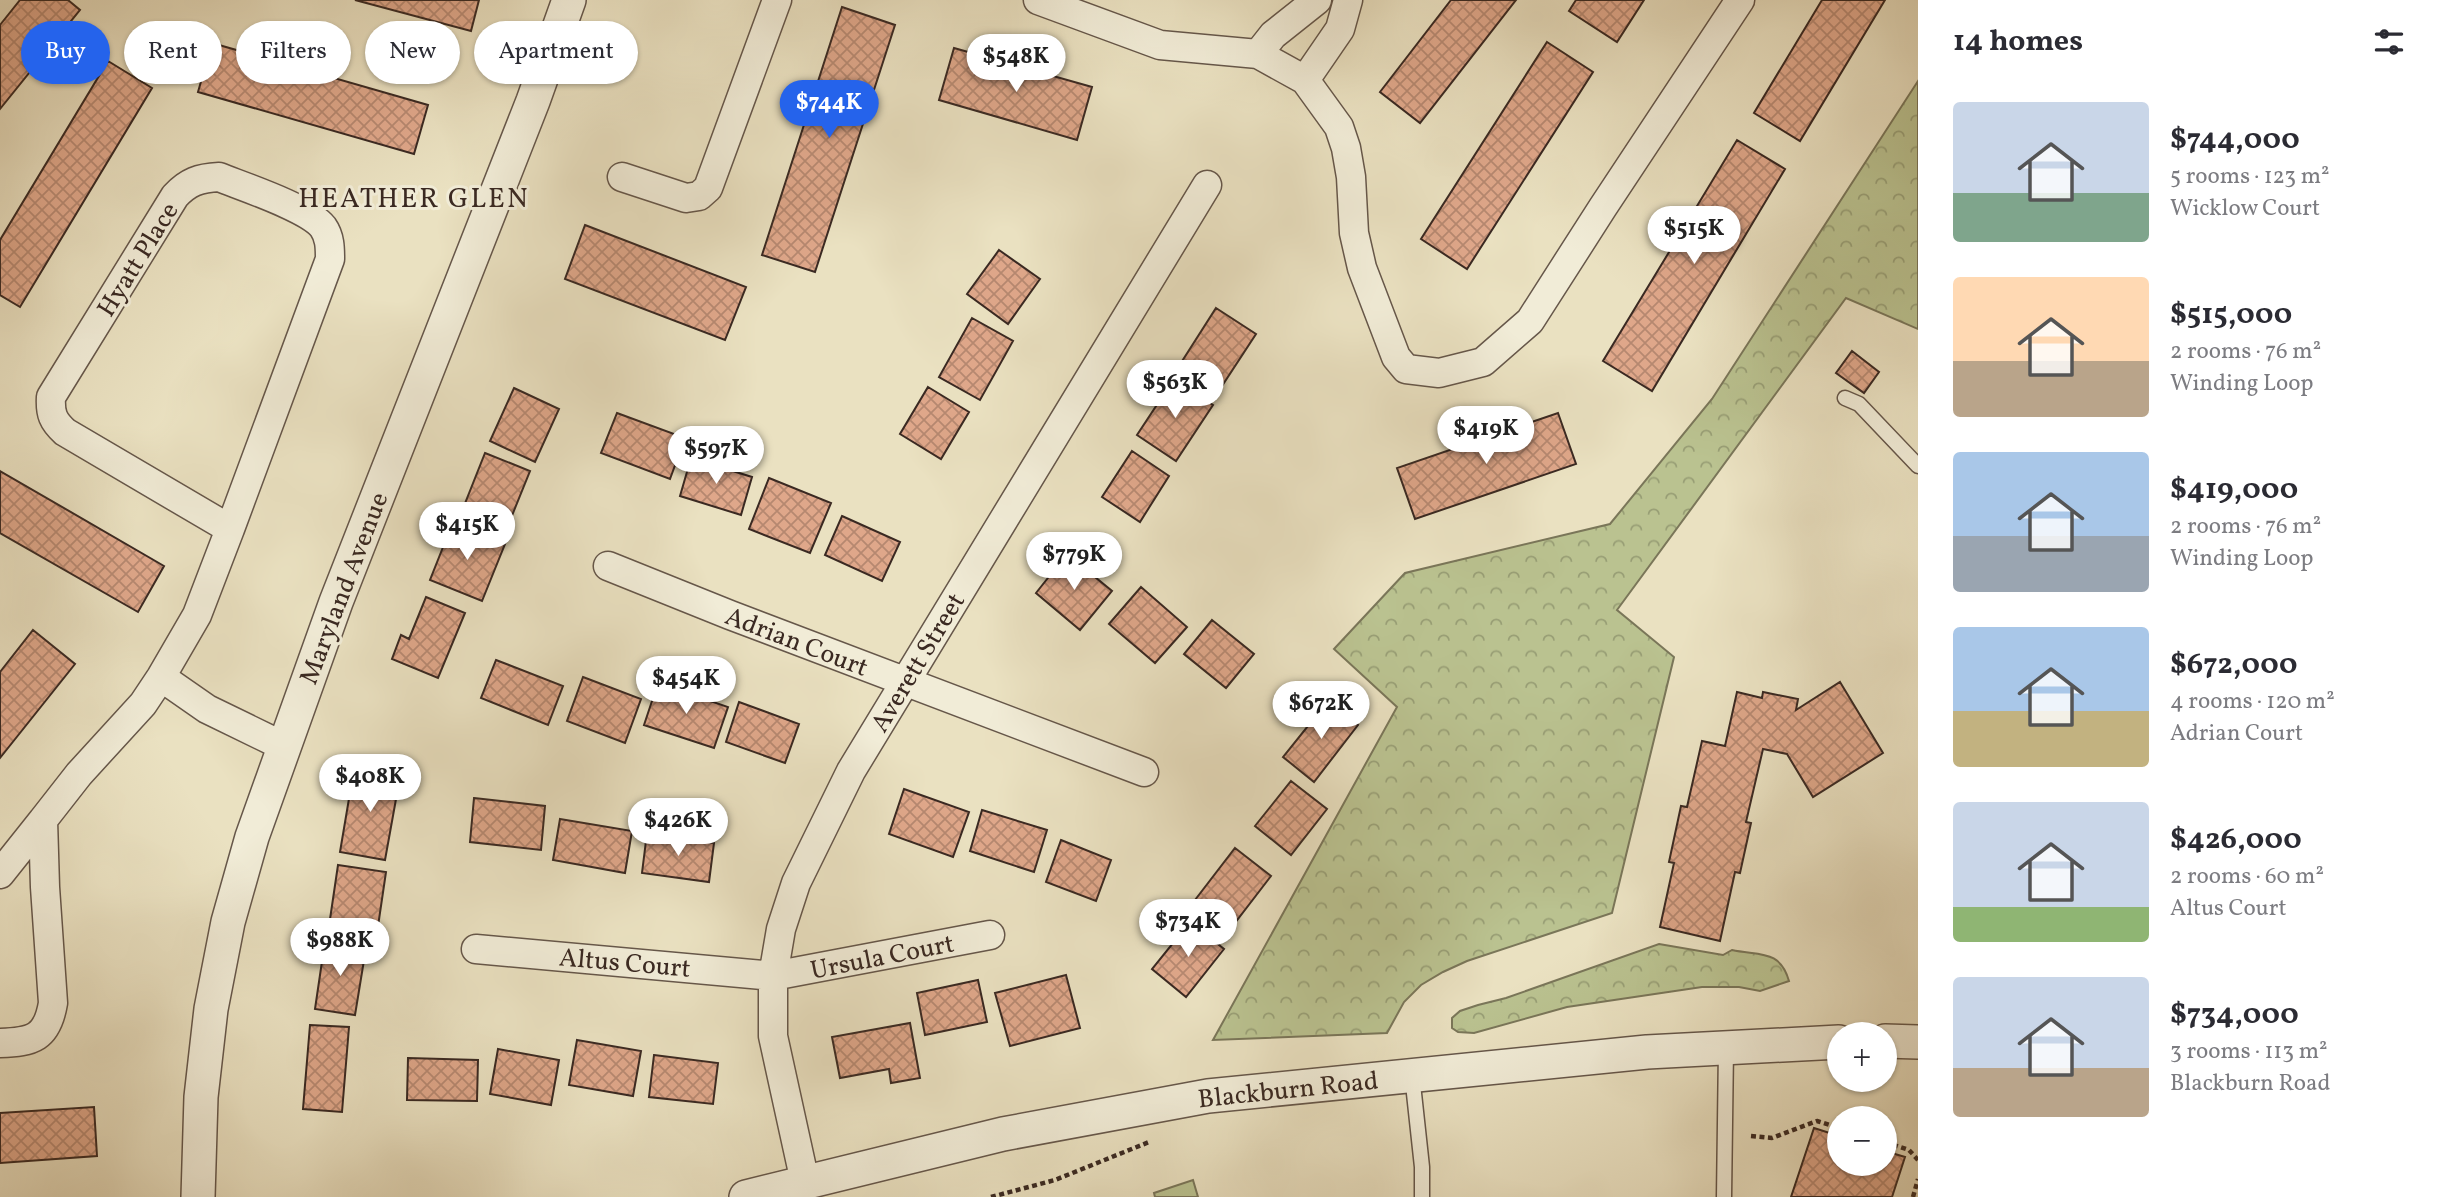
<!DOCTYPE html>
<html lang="en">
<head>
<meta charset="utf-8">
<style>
	:root { --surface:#fff; --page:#f2f2f3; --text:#2b2b33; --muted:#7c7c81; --accent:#2563eb }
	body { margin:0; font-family:Vollkorn,serif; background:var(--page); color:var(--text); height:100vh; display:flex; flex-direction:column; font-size:26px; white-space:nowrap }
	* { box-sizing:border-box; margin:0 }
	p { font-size:23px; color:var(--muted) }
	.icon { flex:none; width:38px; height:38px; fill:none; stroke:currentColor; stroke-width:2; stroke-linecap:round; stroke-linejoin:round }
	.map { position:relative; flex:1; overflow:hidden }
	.details { display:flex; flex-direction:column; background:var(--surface); width:525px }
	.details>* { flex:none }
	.top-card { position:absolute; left:21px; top:21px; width:665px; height:63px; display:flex; gap:14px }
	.controls { position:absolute; left:1827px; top:1022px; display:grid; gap:14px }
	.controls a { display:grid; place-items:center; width:70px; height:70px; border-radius:50%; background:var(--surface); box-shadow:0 2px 5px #0004; font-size:35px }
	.price { position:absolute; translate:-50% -60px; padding:0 16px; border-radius:24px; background:#fff; color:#222; font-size:23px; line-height:46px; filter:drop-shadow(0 2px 4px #0008) }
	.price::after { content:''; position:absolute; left:50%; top:42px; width:21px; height:16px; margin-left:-10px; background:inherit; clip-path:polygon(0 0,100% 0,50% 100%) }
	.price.on { background:var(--accent); color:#fff }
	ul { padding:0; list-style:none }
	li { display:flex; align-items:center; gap:21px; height:175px; padding:0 35px }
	li span { display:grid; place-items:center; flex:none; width:196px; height:140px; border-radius:7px; color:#555 }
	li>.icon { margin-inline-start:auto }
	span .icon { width:84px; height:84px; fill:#fffc; stroke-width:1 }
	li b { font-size:30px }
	h2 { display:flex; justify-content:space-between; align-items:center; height:84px; padding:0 35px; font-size:30px }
	.pill { padding:0 24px; border-radius:32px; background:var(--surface); box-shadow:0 2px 5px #0004; font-size:24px; line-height:63px }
	.pill.on { background:var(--accent); color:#fff }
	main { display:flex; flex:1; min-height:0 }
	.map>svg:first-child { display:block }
</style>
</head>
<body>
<main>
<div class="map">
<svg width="1918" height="1197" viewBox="0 0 1918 1197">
	<defs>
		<pattern id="forest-crowns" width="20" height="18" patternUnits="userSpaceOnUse" patternTransform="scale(1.75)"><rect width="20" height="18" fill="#bac290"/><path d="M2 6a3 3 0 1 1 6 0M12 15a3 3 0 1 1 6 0" fill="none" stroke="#989e75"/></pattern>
		<pattern id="building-cross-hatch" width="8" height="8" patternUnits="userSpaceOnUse" patternTransform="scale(1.75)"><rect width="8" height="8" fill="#dfa78a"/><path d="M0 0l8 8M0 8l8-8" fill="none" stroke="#b68870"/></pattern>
	</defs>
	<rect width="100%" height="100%" fill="#eae1c1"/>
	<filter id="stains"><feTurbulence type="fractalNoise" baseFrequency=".00286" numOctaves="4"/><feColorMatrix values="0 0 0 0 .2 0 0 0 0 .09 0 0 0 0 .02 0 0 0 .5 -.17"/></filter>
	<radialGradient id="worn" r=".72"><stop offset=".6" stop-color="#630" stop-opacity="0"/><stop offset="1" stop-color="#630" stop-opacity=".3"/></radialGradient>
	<!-- grass -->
	<path fill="#bac290" stroke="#7a7659" stroke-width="2" d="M1193,1180l5,17h-43l-1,-4z"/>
	<!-- forest -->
	<path fill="url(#forest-crowns)" stroke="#7a7659" stroke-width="2" d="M1918,81v248l-72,-31 -229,312 57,47 -62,256 -145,48 -24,11 -22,13 -17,17 -17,31 -174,7 184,-333 -63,-58 71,-76 205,-49 102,-125z
		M1659,944l64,11 9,-5c27,6 48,-1 57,31l-29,10 -21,-4h-37l-135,20 -93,26 -16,-1 -6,-4v-10l8,-7 18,-6 28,-7z"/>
	<!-- building -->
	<path fill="url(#building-cross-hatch)" stroke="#3a2922" stroke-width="2" d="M20,0h48l12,10 -80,99v-84z
		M355,0h124l-8,31z
		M1451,0h65l-96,123 -40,-31z
		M1576,0h68l-27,42 -48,-31z
		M1822,0h63l-85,141 -46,-28z
		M842,7l53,18 -80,247 -53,-17z
		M1547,42l46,30 -126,197 -46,-30z
		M212,43l216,62 -14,49 -216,-62z
		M954,48l138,39 -15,53 -138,-40z
		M108,61l44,27 -132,219 -20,-12v-55z
		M1737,140l48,29 -133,222 -49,-30z
		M585,225l161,62 -21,53 -160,-61z
		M999,250l41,29 -32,45 -41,-30z
		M1216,308l40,26 -38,58 -39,-26z
		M972,318l41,23 -33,59 -41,-23z
		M1852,351l27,21 -15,21 -28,-20z
		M1174,379l39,26 -37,56 -39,-26z
		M928,387l41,25 -28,47 -41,-25z
		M514,388l45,21 -24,53 -45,-21z
		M617,413l68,25 -15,41 -69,-26z
		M1558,413l18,51 -161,55 -18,-51z
		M1132,451l37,25 -29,46 -38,-25z
		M485,453l45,18 -21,52 -45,-17z
		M691,458l61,19 -11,38 -61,-19z
		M0,471l164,95 -26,46 -138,-79z
		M769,478l62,25 -21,50 -61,-24z
		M842,516l58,26 -18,39 -57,-26z
		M453,522l52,22 -23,57 -52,-21z
		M1067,554l45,37 -32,39 -44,-37z
		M1141,587l46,40 -32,36 -46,-39z
		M426,597l39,16 -27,65 -46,-19 9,-24 8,4z
		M1212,620l42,34 -28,34 -42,-34z
		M33,630l42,34 -75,94v-86z
		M496,660l67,26 -15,39 -67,-27z
		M583,677l58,22 -16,44 -58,-22z
		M1840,682l43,71 -70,44 -26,-43 -24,-5 -17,73 5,1 -11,50 -5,-1 -15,69 -60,-14 14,-64 -5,-1 12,-56 6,1 15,-66 23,5 12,-54 25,6 1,-6 35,7 -2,11z
		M658,683l70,24 -14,41 -70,-23z
		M1328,701l30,24 -44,57 -31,-25z
		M739,702l60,22 -14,39 -59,-21z
		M354,769l46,8 -15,83 -45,-8z
		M1291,781l36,28 -36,46 -36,-29z
		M904,789l65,23 -16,45 -64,-23z
		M474,798l71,8 -4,44 -71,-8z
		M982,810l65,20 -13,42 -64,-21z
		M560,819l72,12 -7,42 -72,-13z
		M647,833l67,10 -5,39 -67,-9z
		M1061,840l50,20 -15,41 -50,-19z
		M1235,848l36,28 -40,52 -36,-28z
		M338,865l48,7 -9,61 -48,-7z
		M1190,922l34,27 -38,48 -34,-28z
		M325,941l41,7 -11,67 -40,-6z
		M1066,975l14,53 -70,18 -15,-53z
		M978,980l9,42 -62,13 -8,-42z
		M910,1023l10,55 -29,5 -2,-14 -49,9 -8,-41z
		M310,1025l39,2 -7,85 -39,-3z
		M577,1040l64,11 -8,45 -64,-11z
		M498,1049l61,11 -8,45 -61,-11z
		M654,1055l64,8 -5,41 -64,-7z
		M408,1058l70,2 -1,41 -70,-1z
		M94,1107l3,49 -97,7v-50z
		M1814,1128l25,8v28h46v-13l20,6 -13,40h-101z"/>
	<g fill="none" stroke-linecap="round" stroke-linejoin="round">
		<!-- service casing -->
		<g stroke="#66574a" stroke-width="17">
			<path id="service" d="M1845,398l14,6 59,62
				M1412,1075l10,92v30
				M1724,1197l2,-149"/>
		</g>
		<!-- minor casing -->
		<g stroke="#66574a" stroke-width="31">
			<path id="minor" d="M1038,0l122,45 98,9 47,26 34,47 7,21 5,29 3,56 8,35 34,89 10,12 33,4 44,-11 47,-41 73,-114 137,-207
				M1258,54l15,-19 44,-35
				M1305,80l35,-51 8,-29
				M219,177c25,10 89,31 104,50 7,10 7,21 7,32l-100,270 -165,-97c-12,-11 -15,-18 -14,-35l124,-201c13,-14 24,-18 44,-19z
				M622,177l64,21 13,-2 9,-8 69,-188
				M608,566l122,49 414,157
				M161,677l46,32 76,37
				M0,874l43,-54
				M476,949l297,27 217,-41
				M0,1043c33,-1 47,-5 53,-40l-8,-116 -2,-67 36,-46 64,-70 18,-27 36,-62 33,-86
				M805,1182l-32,-146v-60l8,-47 15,-46 55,-112 356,-586"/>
		</g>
		<!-- tertiary casing -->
		<g stroke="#66574a" stroke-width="36">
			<path id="tertiary" d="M1885,1041l33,1
				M198,1197l3,-100 10,-88 17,-87 24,-85 84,-235 197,-501 36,-101
				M746,1197l257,-63 205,-38 439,-44 192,-10"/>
		</g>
		<!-- path -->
		<path stroke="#3a2922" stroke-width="4.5" stroke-dasharray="5 3.5" stroke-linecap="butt" d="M1751,1136l21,2 45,-17 22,7
			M1885,1142l24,8 9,10
			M991,1197l64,-17 94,-38
			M1913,1197l5,-18"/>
		<!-- service -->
		<use href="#service" stroke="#f1ecd7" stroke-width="14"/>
		<!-- minor -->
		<use href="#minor" stroke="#f1ecd7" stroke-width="28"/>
		<!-- tertiary -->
		<use href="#tertiary" stroke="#f1ecd7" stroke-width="33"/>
	</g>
	<g text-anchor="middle" stroke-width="6" stroke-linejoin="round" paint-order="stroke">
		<!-- street labels -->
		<g font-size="26" fill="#3a2922" stroke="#f1ecd7">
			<text transform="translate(137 259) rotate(-58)" y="9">Hyatt Place</text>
			<text transform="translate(343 588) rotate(-69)" y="9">Maryland Avenue</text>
			<text transform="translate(797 641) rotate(21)" y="9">Adrian Court</text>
			<text transform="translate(917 662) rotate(-59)" y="9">Averett Street</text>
			<text transform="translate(882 956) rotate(-11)" y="9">Ursula Court</text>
			<text transform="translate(625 962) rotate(5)" y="9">Altus Court</text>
			<text transform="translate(1288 1089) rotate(-6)" y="9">Blackburn Road</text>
		</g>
		<!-- neighbourhood labels -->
		<g font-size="28" letter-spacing="2" fill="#3a2922" stroke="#f1ecd7">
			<text x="414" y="207">HEATHER GLEN</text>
		</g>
	</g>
	<rect width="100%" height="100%" filter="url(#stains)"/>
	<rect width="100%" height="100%" fill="url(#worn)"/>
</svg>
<div class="controls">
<a>+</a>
<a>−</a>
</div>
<b class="price" style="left:1016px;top:94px">$548K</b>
<b class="price on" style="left:829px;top:140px">$744K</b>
<b class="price" style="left:1694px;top:266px">$515K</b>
<b class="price" style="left:1175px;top:420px">$563K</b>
<b class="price" style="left:1486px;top:466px">$419K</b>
<b class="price" style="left:716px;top:486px">$597K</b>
<b class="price" style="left:467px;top:562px">$415K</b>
<b class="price" style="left:1074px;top:592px">$779K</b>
<b class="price" style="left:686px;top:716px">$454K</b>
<b class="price" style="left:1321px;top:741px">$672K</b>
<b class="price" style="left:370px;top:814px">$408K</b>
<b class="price" style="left:678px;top:858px">$426K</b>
<b class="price" style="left:1188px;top:959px">$734K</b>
<b class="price" style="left:340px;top:978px">$988K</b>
<div class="top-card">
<a class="pill on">Buy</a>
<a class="pill">Rent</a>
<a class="pill">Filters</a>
<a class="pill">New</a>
<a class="pill">Apartment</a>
</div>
</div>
<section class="details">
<h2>14 homes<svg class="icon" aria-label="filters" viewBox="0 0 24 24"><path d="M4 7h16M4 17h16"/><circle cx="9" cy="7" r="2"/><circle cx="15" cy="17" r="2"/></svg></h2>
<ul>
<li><span style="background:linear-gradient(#c9d6e8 65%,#7fa58c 0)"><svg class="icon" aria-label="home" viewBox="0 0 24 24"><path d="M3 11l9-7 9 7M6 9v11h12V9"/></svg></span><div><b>$744,000</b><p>5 rooms · 123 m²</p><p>Wicklow Court</p></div></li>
<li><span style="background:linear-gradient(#ffd9b3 60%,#b9a48a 0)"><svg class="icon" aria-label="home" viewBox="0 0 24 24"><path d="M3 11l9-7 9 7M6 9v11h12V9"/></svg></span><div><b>$515,000</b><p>2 rooms · 76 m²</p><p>Winding Loop</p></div></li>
<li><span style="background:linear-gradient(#a9c7e8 60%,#9aa5b1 0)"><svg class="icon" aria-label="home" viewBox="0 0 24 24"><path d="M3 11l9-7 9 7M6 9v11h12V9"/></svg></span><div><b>$419,000</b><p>2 rooms · 76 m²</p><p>Winding Loop</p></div></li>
<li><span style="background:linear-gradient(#a9c7e8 60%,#c2b280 0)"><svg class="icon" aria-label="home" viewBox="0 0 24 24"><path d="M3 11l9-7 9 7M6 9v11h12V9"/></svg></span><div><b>$672,000</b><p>4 rooms · 120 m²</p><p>Adrian Court</p></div></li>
<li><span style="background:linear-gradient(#c9d6e8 75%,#8fb573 0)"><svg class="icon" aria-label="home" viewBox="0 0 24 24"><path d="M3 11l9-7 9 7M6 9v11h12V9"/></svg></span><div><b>$426,000</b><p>2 rooms · 60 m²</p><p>Altus Court</p></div></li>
<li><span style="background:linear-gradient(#c9d6e8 65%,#b9a48a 0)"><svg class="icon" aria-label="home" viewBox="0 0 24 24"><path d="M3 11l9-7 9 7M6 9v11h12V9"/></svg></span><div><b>$734,000</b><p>3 rooms · 113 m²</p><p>Blackburn Road</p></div></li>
</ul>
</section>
</main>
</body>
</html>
